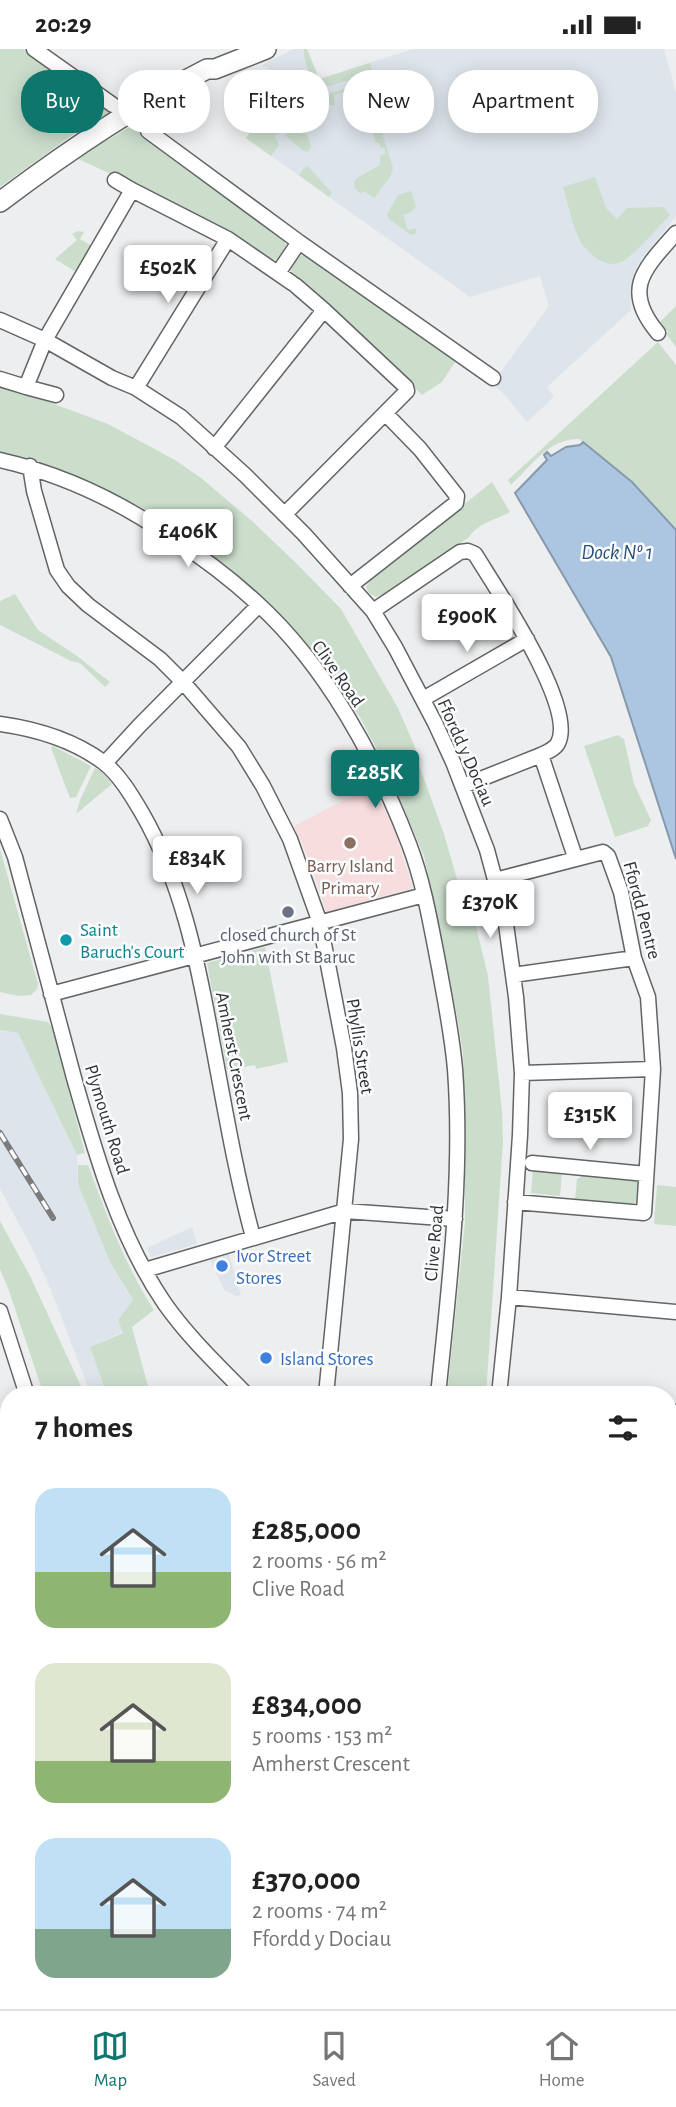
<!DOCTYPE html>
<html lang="en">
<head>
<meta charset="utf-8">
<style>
	:root { --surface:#fff; --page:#f2f2f2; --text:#222; --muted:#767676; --line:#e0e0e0; --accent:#0f766e }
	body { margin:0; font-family:"Alegreya Sans",sans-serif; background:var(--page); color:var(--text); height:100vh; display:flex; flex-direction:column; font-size:26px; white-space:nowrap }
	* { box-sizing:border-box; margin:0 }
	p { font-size:23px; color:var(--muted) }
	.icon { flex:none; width:38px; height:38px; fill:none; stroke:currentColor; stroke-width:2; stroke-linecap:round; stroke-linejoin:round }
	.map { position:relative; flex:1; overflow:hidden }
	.sheet { position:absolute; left:0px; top:1337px; width:677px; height:623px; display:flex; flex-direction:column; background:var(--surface); border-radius:28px 28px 0 0; box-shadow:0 4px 18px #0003 }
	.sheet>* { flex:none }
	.top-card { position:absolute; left:21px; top:21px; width:635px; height:63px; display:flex; gap:14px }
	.price { position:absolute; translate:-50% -60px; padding:0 16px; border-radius:7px; background:#fff; color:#222; font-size:23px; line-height:46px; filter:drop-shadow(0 2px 4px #0008) }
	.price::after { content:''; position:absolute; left:50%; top:42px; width:21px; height:16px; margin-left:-10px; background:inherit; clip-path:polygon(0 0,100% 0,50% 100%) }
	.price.active { background:var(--accent); color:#fff }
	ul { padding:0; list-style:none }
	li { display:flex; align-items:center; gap:21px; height:175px; padding:0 35px }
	li span { display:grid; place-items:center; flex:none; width:196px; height:140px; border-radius:21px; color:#555 }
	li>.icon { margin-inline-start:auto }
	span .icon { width:84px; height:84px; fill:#fffc; stroke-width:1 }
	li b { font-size:30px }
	h2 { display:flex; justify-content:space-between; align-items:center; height:84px; padding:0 35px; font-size:30px }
	.pill { padding:0 24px; border-radius:28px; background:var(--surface); box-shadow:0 4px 18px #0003; font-size:24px; line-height:63px }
	.pill.active { background:var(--accent); color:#fff }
	.status { display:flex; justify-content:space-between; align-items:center; height:49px; padding:0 35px; background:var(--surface); direction:ltr }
	.status svg { height:19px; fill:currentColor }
	.tabs { display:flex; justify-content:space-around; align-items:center; height:98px; border-top:2px solid var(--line); background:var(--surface); font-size:19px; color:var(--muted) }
	.tabs a { display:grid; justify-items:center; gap:4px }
	.tabs .active { color:var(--accent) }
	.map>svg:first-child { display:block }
</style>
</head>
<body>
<div class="status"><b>20:29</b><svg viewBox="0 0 49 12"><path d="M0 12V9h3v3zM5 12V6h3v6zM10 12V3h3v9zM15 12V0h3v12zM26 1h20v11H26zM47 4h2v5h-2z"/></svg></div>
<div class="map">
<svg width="676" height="1960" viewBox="0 0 676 1960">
	<rect width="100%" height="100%" fill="#edeeef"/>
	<!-- built -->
	<path fill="#dde4eb" d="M294,0h13l12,30 94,-30h251l12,44v123l-38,48 -8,24 1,22 -84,77 7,10 -27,25 -23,-28 -12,-10 57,-78 -9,-30 -70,21 -224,-159 9,-12 31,-27 -18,-31 -6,-3z
		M0,981l18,3 59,122 1,29 32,78 23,39 -15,19 5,12 -33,15 17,48h-16l-40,-105 -20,-44 -31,-57z
		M192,1178l5,17 -46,13 -4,-9z
		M229,1205l12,41 -4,1 -12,-5 -15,-31z
		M676,1781v71l-7,8v-71z
		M341,1951h247l-8,9h-247z"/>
	<!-- education -->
	<path fill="#f8dddf" d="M373,736l22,47 17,53 -2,4 -84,23 -15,-48 -17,-38z"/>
	<!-- green -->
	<path fill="#cbdecc" d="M0,0h23l52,37 5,9 -1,4c12,5 22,5 32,13l-8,5 -2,-2 -15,10 -86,62z
		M304,0h3l12,30 51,-16 3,9 -4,2 4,14c-19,-17 -31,-2 -53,-1 -9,-9 -17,-24 -16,-38z
		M356,37l8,3 6,6 23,73 -3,9 -16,21 -10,-7 -3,3 -6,-5 -1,-7 3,-4 23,-13v-9l6,-3 -2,-6 -3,1 -2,-5h-3l-13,-41 -3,1 -4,-14 -22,6 1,9 -2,2 -15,-6 -7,-11c13,11 30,-1 45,-3z
		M286,50l2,10 -14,14 3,3 -2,11 4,8 -8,11 -25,-18 9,-12z
		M298,71l5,2 8,25 -3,5 -6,-2 -16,-14 2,-7z
		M138,73l8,6 -4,6 136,97 -3,3 9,6 2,5 -8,14 -6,1 -12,-8 -2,3 -123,-70 -59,-27 27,-18 1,2z
		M308,117l24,27 -3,4 -30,-22 6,-8z
		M595,128l11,31 11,11 10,-11 36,-1 7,8c-13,13 -32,37 -47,46 -15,10 -37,-8 -44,-22 -7,-16 -11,-35 -16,-52z
		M411,142l5,16 -5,5 -8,3 5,15 8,-2v6l-5,1 -22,-16 -2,-5 11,-19z
		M78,182l6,1 -4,7 12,7 -16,26 -21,-13 22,-19 -5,-6z
		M304,206l5,3 2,-3 146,104 -15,23 -20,13 -50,-49 -80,-72 -1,-5 9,-13z
		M676,257v41l-10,-13 2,-2 -9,-9z
		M658,293l18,23v165l-44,-48 -53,-43c-31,0 -48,27 -68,46l-3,-5z
		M0,335l108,40 67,36 26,18 51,43 43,41 46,47 57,99 22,51 -3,1 27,74 15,52 7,-1 22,91 14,135 1,30 -17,254h-39l18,-173v-112l-2,-57 -5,-32 -34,-165 -36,-85 -27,-52 -32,-49 -48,-52 -81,-74 -20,-14 -39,-23 -68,-32 -20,-7 -53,-12z
		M492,433l18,30c-14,8 -31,10 -41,25l-86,61 -2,-3 -5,2 -7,-4 -3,-6 5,-8z
		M15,545l23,36 39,26 33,26 -5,5 -25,-24 -9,-2 -71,-36v-24z
		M618,686l6,4 10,45 17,36 -3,6 -33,11 -31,-91z
		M53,697l38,20 -15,31 -6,1 -19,-50z
		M95,719l6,3 11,13 -36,30 4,-14z
		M0,800l38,135 -1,5 -6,6 -13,1 -18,-4z
		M265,898l23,115 -32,7 -1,-4 -28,5 -20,-107z
		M0,965l48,8 4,6 33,125 -8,2 -59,-122 -18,-3z
		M78,1116h10c19,51 37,100 66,145l-22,17 18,67 8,-6 3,7h-54l-17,-48 33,-14 -5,-13 15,-20 -23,-38 -32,-78z
		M533,1121l29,3 -2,23 -29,-3z
		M584,1126l54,5 -2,22 -5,2 -56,-4 2,-21z
		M657,1136l19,2v39l-22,-2z
		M0,1172l30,55 55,119h-41l-36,-107 -8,-19z"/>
	<!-- sand -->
	<path fill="#eee5bf" d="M0,1795l9,8v113l-9,17z"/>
	<!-- water -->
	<path fill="#acc5e0" stroke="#8799ac" stroke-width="2" d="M583,393l49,40 44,48v329l-65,-202 -96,-164 32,-33 -3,-5 3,-3 4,4 15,-9 14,-2z
		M676,1565v165l-8,-7v-149z
		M676,1731v55l-7,5v-52z
		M0,1852l9,8v56l-9,17z
		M676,1852v108h-96l8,-9h80l1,-91z
		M37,1951h46v9h-51z
		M94,1951h41l-3,9h-39z
		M358,1951h67l-8,9h-67z
		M480,1951h47l-4,9h-51z"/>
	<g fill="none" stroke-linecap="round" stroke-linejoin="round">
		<!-- street casing -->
		<g stroke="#636465" stroke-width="17">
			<path id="street" d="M34,0l79,56
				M76,65l16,-23
				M148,82l151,111 194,136
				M132,141l96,49 64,44
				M278,224l21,-31
				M0,271l45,20 67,38 24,10 45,29 64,58 59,59 69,77 22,36 40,76 18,39 34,88 18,67 11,80 6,76 -2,62 -11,162 -10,98
				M658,284c-37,-44 -13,-65 18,-100
				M0,330l26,8 19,-47 87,-150 -17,-10
				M26,338l30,8
				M136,339l92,-149
				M214,399l110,-138
				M0,411c62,14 119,41 171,77 31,20 60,42 86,66 69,63 119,155 152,241 15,39 22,82 30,123 6,33 13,67 16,102 8,108 -6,218 -17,326
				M30,417l4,25 23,79 11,16 20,19 72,54 23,23 56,65 24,39 27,53 30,84 24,125 6,45 1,46 -25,256
				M285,465l122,-123 -1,-4 -82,-77 -29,-25
				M350,537l106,-83 1,-7 -37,-47 -35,-36
				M373,562l87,-59 8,-1 7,3c20,33 102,153 83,189 -3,6 -11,9 -17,12l-78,31
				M423,650l104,-60
				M0,675c36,5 73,16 103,38 16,12 29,34 39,51 39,68 55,145 69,222 13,68 24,136 42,202
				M541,706l34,102
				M105,714l34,-37 120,-121
				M0,770l15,38 8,30c17,64 34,128 51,191 22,77 45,159 91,226 24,34 54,62 82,91
				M495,831l108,-28 5,4 13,36 13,66 14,39 5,72 -9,144 -129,-11
				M513,926l121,-17
				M51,945l373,-99
				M522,1024l131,-4
				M532,1114l114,11
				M145,1221l200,-59 110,8
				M509,1248l167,15
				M0,1262l27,84
				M668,1362l8,1
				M0,1508l9,-8
				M0,1660l9,27
				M304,1951l9,4 15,-4
				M270,1960l1,-4 13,-5"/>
		</g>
		<!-- secondary casing -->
		<g stroke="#636465" stroke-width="22">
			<path id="secondary" d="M0,153c66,-50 134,-96 207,-133h8l51,-20"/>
		</g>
		<!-- street -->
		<use href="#street" stroke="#fff" stroke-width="14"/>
		<!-- secondary -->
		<use href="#secondary" stroke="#fff" stroke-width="19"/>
		<!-- rail casing -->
		<g stroke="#7b7b7c" stroke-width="6">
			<path id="rail" d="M0,1084l53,85"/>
		</g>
		<!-- rail -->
		<use href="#rail" stroke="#fafcfd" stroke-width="3.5" stroke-dasharray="10" stroke-linecap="butt"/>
	</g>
	<!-- markers -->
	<circle fill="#8d6e63" stroke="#fafcfd" stroke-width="2.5" cx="350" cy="794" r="7"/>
	<circle fill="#6b7280" stroke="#fafcfd" stroke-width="2.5" cx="288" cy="863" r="7"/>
	<circle fill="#0f9aa8" stroke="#fafcfd" stroke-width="2.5" cx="66" cy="891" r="7"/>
	<g fill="#3f7fe0" stroke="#fafcfd" stroke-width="2.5">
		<circle cx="222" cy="1217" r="7"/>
		<circle cx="266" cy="1309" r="7"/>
	</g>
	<g text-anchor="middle" stroke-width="5" stroke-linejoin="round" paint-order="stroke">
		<!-- street labels -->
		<g font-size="19" fill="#323233" stroke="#fafcfd">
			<text transform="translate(339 624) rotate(55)" y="7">Clive Road</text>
			<text transform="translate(467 703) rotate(66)" y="7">Ffordd y Dociau</text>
			<text transform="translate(643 861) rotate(75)" y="7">Ffordd Pentre</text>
			<text transform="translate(361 997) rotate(81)" y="7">Phyllis Street</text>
			<text transform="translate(235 1007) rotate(79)" y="7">Amherst Crescent</text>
			<text transform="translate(108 1070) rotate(73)" y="7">Plymouth Road</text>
			<text transform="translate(433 1194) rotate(-85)" y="7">Clive Road</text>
		</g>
		<!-- education labels -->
		<g font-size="19" fill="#785e54" stroke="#fafcfd">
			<text x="350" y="823">Barry Island<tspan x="350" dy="22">Primary</tspan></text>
		</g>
		<!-- culture labels -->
		<g font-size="19" fill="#0d838f" stroke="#fafcfd" text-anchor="start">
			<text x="80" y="887">Saint<tspan x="80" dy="22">Baruch's Court</tspan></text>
		</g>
		<!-- worship labels -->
		<g font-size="19" fill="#5b616d" stroke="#fafcfd">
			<text x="288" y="892">closed church of St<tspan x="288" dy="22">John with St Baruc</tspan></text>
		</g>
		<!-- shop labels -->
		<g font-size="19" fill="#366cbe" stroke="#fafcfd" text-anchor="start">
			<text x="236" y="1213">Ivor Street<tspan x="236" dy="22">Stores</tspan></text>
			<text x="280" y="1316">Island Stores</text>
		</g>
		<!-- water labels -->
		<g font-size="21" font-style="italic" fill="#2b5076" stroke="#fafcfd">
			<text x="617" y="510">Dock Nº 1</text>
		</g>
	</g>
</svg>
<b class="price" style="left:168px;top:256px">£502K</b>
<b class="price" style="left:188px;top:520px">£406K</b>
<b class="price" style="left:467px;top:605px">£900K</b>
<b class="price active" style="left:375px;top:761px">£285K</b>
<b class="price" style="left:197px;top:847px">£834K</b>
<b class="price" style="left:490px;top:891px">£370K</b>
<b class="price" style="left:590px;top:1103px">£315K</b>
<div class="top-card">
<a class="pill active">Buy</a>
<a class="pill">Rent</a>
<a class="pill">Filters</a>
<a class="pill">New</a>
<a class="pill">Apartment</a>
</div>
<section class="sheet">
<h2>7 homes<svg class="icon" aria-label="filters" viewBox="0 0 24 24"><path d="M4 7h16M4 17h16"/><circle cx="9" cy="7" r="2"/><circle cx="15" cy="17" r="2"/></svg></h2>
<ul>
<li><span style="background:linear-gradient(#bfe0f5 60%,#8fb573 0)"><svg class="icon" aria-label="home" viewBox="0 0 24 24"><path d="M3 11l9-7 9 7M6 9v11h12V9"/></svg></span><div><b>£285,000</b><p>2 rooms · 56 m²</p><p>Clive Road</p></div></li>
<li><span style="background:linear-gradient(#dfe7d0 70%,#8fb573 0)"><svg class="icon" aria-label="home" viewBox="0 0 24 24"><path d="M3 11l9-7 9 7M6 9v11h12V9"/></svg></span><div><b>£834,000</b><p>5 rooms · 153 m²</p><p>Amherst Crescent</p></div></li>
<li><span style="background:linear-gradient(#bfe0f5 65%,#7fa58c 0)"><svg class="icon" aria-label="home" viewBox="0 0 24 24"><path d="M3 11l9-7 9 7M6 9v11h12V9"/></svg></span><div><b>£370,000</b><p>2 rooms · 74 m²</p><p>Ffordd y Dociau</p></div></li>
</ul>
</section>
</div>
<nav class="tabs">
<a class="active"><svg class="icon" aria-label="map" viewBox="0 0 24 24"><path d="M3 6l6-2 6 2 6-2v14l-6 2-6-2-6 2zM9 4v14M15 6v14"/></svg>Map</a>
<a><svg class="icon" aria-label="saved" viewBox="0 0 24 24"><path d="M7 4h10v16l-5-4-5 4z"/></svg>Saved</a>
<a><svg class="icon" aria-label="home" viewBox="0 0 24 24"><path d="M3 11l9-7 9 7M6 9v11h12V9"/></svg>Home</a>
</nav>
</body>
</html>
